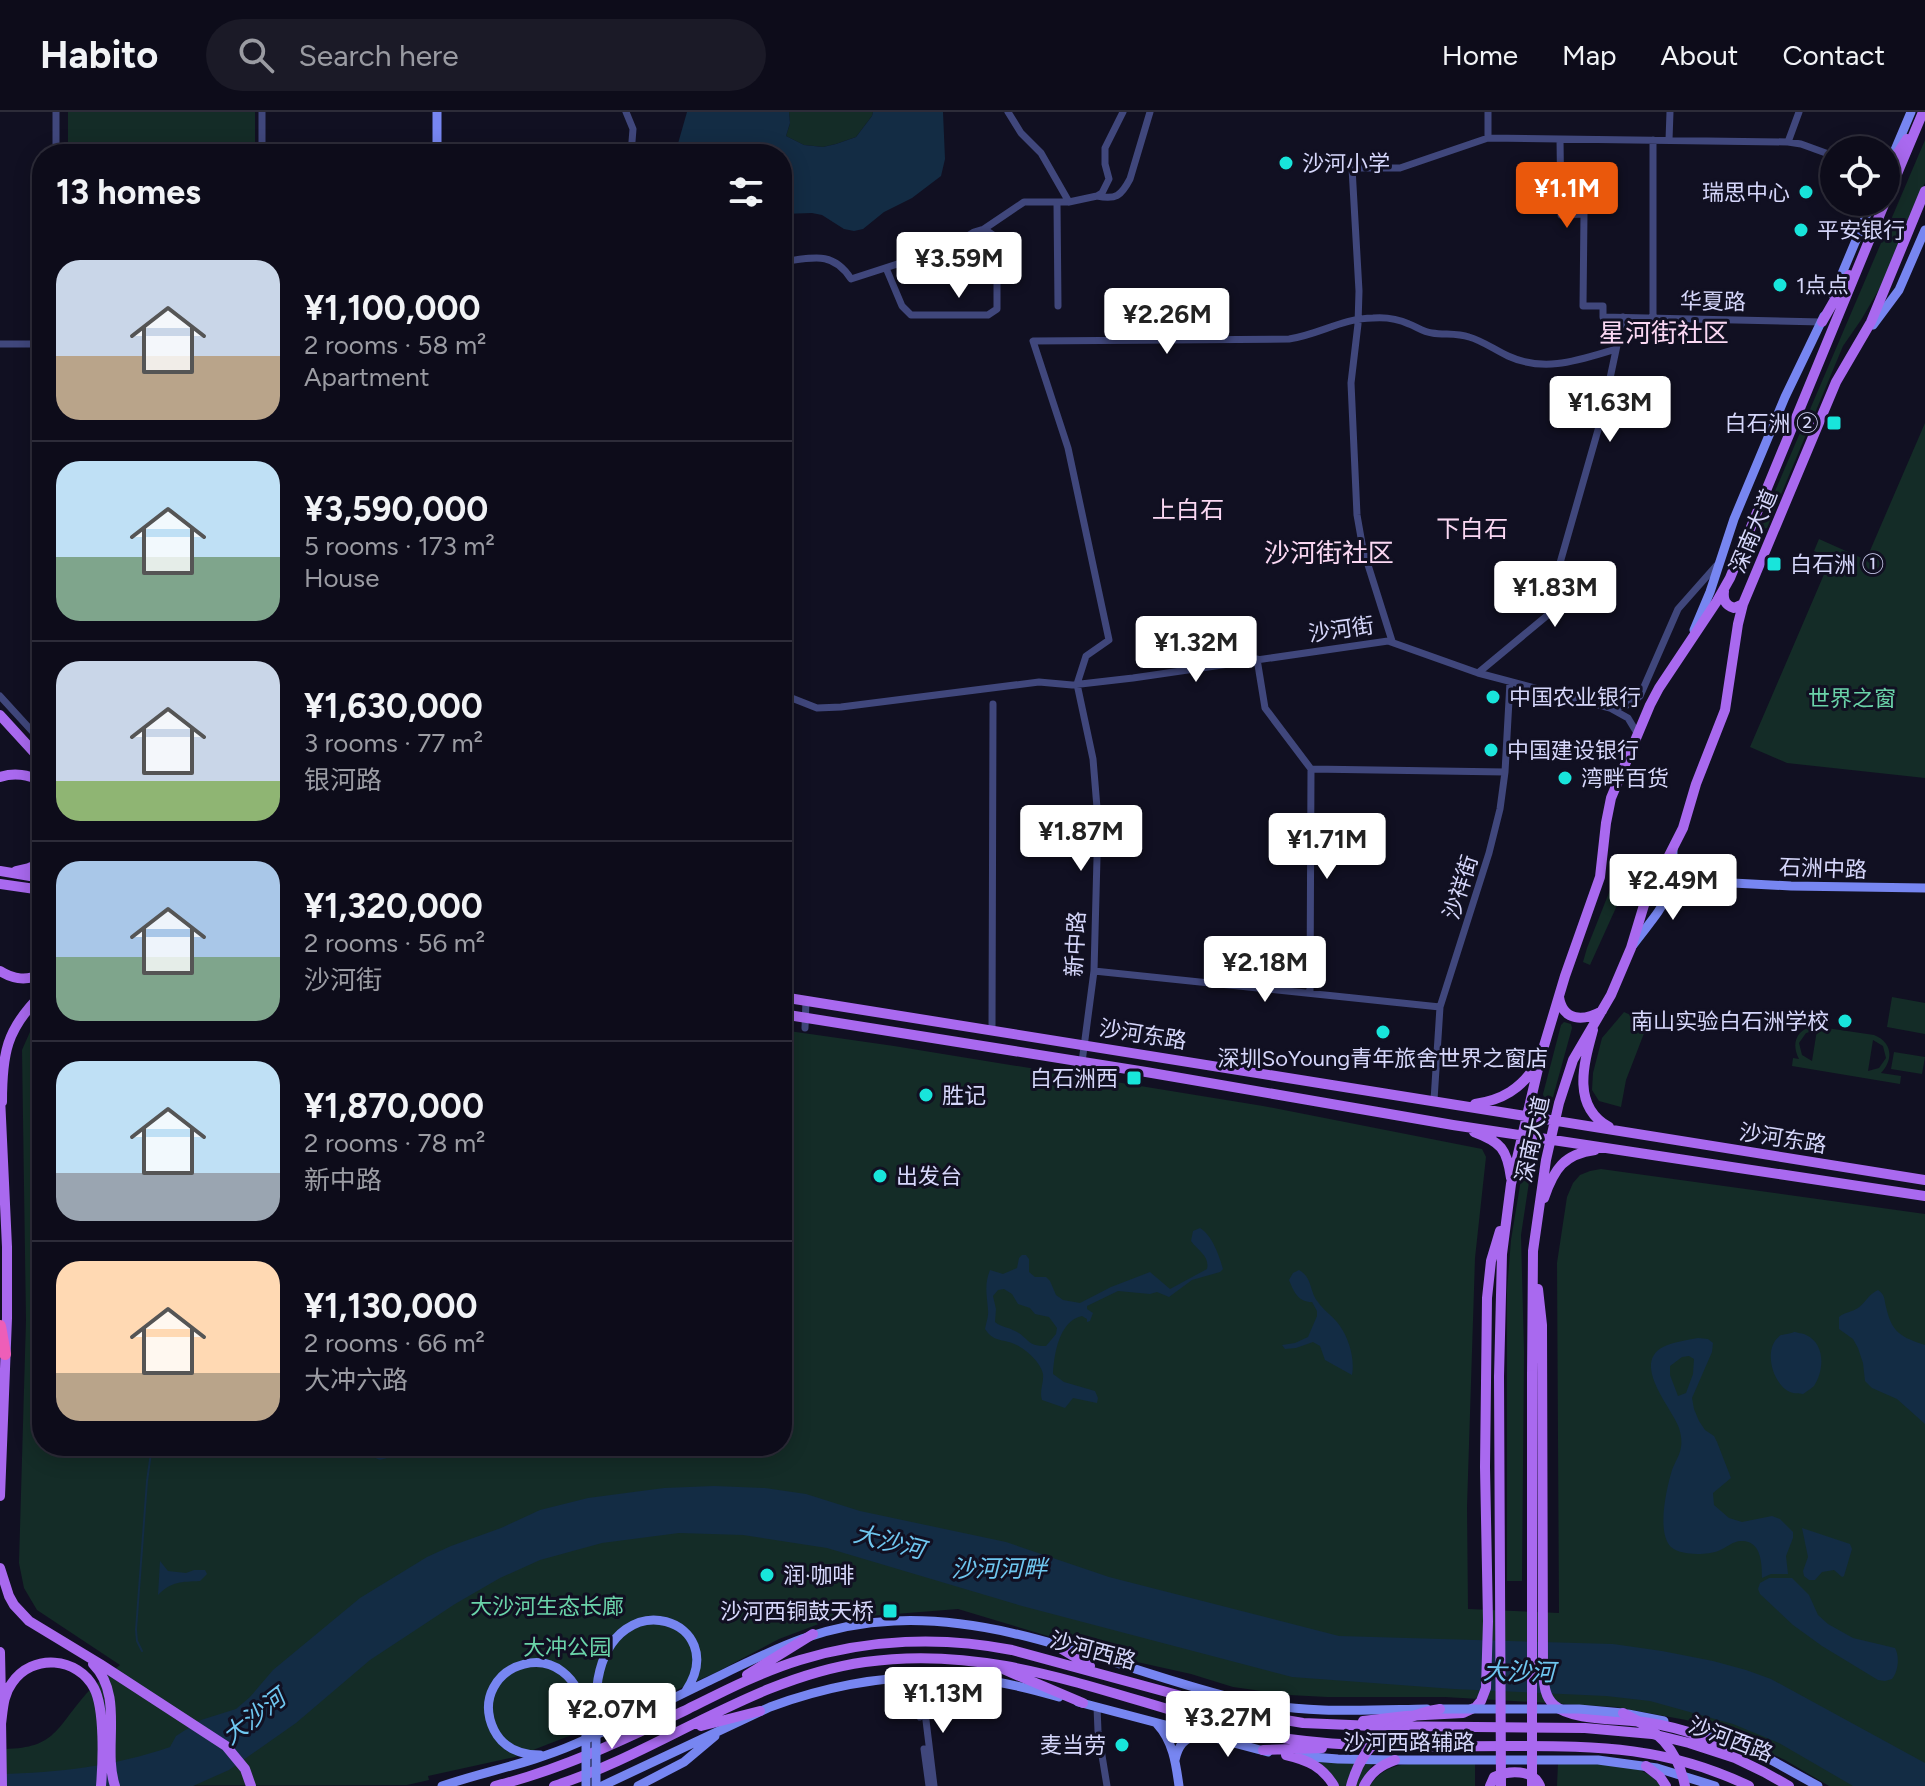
<!DOCTYPE html>
<html lang="en">
<head>
<meta charset="utf-8">
<style>
	:root { --surface:#0d0c1a; --page:#1b1a27; --text:#f1f3f6; --muted:#9a9ba2; --line:#2d2c39; --accent:#ea580c }
	body { margin:0; font-family:Figtree,"Noto Sans SC",sans-serif; background:var(--page); color:var(--text); height:100vh; display:flex; flex-direction:column; font-size:30px; white-space:nowrap }
	* { box-sizing:border-box; margin:0 }
	p { font-size:26px; color:var(--muted) }
	.icon { flex:none; width:44px; height:44px; fill:none; stroke:currentColor; stroke-width:2; stroke-linecap:round; stroke-linejoin:round }
	.map { position:relative; flex:1; overflow:hidden }
	.panel { position:absolute; left:32px; top:32px; width:760px; height:1312px; display:flex; flex-direction:column; background:var(--surface); border-radius:32px; box-shadow:0 4px 20px #0003,0 0 0 2px var(--line) }
	.panel>* { flex:none }
	.fabs { position:absolute; left:1820px; top:24px; display:grid; gap:16px }
	.fabs a { display:grid; place-items:center; width:80px; height:80px; border-radius:50%; background:var(--surface); box-shadow:0 4px 20px #0003,0 0 0 2px var(--line); font-size:40px }
	.price { position:absolute; translate:-50% -68px; padding:0 18px; border-radius:8px; background:#fff; color:#222; font-size:26px; line-height:52px; filter:drop-shadow(0 2px 4px #0008) }
	.price::after { content:''; position:absolute; left:50%; top:48px; width:24px; height:18px; margin-left:-12px; background:inherit; clip-path:polygon(0 0,100% 0,50% 100%) }
	.price.selected { background:var(--accent); color:#fff }
	ul { padding:0; list-style:none }
	li { display:flex; align-items:center; gap:24px; height:200px; padding:0 24px }
	li+li { border-top:2px solid var(--line) }
	li span { display:grid; place-items:center; flex:none; width:224px; height:160px; border-radius:24px; color:#555 }
	li>.icon { margin-inline-start:auto }
	span .icon { width:96px; height:96px; fill:#fffc; stroke-width:1 }
	li b { font-size:34px }
	h2 { display:flex; justify-content:space-between; align-items:center; height:96px; padding:0 24px; font-size:34px }
	header { display:flex; align-items:center; gap:48px; box-sizing:border-box; height:112px; padding:0 40px; background:var(--surface); border-bottom:2px solid var(--line) }
	header strong { font-size:38px }
	nav { display:flex; gap:44px; margin-inline-start:auto; font-size:28px }
	.search { width:560px; height:72px; background:var(--page); display:flex; align-items:center; gap:20px; box-sizing:border-box; padding:0 28px; border-radius:44px; color:var(--muted); font-size:30px }
	.map>svg:first-child { display:block }
</style>
</head>
<body>
<header>
<strong>Habito</strong>
<div class="search"><svg class="icon" aria-label="search" viewBox="0 0 24 24"><circle cx="10" cy="10" r="6"/><path d="M15 15l6 6"/></svg>Search here</div>
<nav><a>Home</a><a>Map</a><a>About</a><a>Contact</a></nav>
</header>
<div class="map">
<svg width="1925" height="1674" viewBox="0 0 1925 1674">
	<rect width="100%" height="100%" fill="#111022"/>
	<!-- green -->
	<path fill="#142c27" fill-rule="evenodd" d="M68,0h187v42h-187z
		M789,0h84l-1,4 -16,21 -20,7 -13,3 -19,-2 -18,-9 4,-13z
		M1925,28v43l-40,96 -24,41 -18,26 -76,182 -4,1 -2,-5z
		M1925,311v355l-138,-15 -37,-16 81,-189 -17,-7 5,-12 47,21z
		M1612,773l12,5 -34,75 -7,-3 4,-14z
		M1892,885l33,6v31l-38,-7z
		M42,898v436h740v-416l112,16 369,60 219,43 4,8 -11,101 -8,249 1,102 91,4 -2,-350 10,-66 6,-14 7,-8 10,-4 11,-2 324,45v572h-96l-44,-26 -43,-20 -29,-12 -27,-8 -70,-13 -171,-10h-118l-38,-2 -56,-8 -42,-13 -63,-14 -170,-51 -126,10 -53,20 -62,33 -117,52 -85,33 -87,19 1,4 -22,5 -407,1v-37c55,0 54,-18 86,-55 10,-11 23,-20 34,-29l-83,-55 -13,-22 -5,-25 7,-243 -4,-270 15,-34z
		M1624,900l24,11 -22,57 -5,27 -22,-6 -7,-11 1,-17 9,-35z
		M1564,910l7,2 1,4 -19,69 -4,3 -5,-2 -1,-4 18,-69z
		M1813,914l61,9c18,7 20,24 7,38l20,3 -1,8 -108,-18 1,-8 6,1c-8,-15 -3,-29 14,-33zM1817,918l-5,31 -10,-6 -3,-12 7,-10zM1873,928l10,6 3,12 -7,10 -11,3z
		M1894,940l31,5 -3,17 -31,-5z
		M1525,1043l8,1 -12,79 3,117 -2,229h-15v-291l4,-50z
		M1319,1650l54,2 -14,22h-21z
		M1408,1652h67v22h-106c11,-14 21,-20 39,-22z
		M1558,1652c32,1 81,-7 104,22h-105z"/>
	<!-- water -->
	<path fill="#132c44" fill-rule="evenodd" d="M687,0h102l1,11 -4,13 18,9 19,2 13,-3 20,-7 16,-21 1,-4h70l2,47 -4,17 -29,22 -28,14 -21,17 -9,2 -10,-2 -22,-14 -10,-2 -30,1v-60h-104l-1,-7z
		M1200,1116c12,7 19,27 23,41l-3,3 -28,8 -23,17 -12,-5 -7,2 -32,-3 -31,15v3l6,4 -3,8 -3,1v-3l-5,-3c-23,5 -28,38 -29,58l11,8 31,9 3,7 -1,5 -24,-5 -8,10 -23,-8c-3,-9 2,-17 1,-26 -2,-12 -19,-27 -31,-31 -12,-4 -19,-2 -27,-14 1,-6 4,-13 3,-19 -1,-15 -4,-25 2,-40l13,4 14,-6 2,-10 3,-3h4l3,4v13l6,5h11l4,4 6,14 7,5 17,3 31,-16 39,-15 20,17 37,-20c3,-13 -9,-18 -16,-28l2,-10zM1004,1177l8,5 6,10 12,4 5,6 14,3 8,11 -1,6 -10,12c-21,0 -16,-8 -31,-15 -7,-4 -14,-4 -20,-9l1,-13 -3,-13 5,-6z
		M1299,1158c14,8 10,21 19,32 6,9 16,15 22,24 9,13 15,33 12,49l-27,-15 -5,-14 -7,-4 -17,6 -11,1 -3,-4 13,-2 13,-6 9,-21v-5l-5,-9c-14,0 -18,-10 -23,-22l4,-7z
		M1878,1178c7,5 6,8 8,17 6,26 15,30 39,38v79l-28,-25 -25,-11 -7,-7 -2,-18 -5,-15 -5,-9 -14,-10v-12c6,-5 13,-5 19,-9 8,-6 11,-14 20,-18z
		M1794,1220c1,0 11,2 12,3 20,9 18,36 8,51 -2,2 -8,6 -11,8 -4,-1 -9,0 -13,-2 -18,-8 -28,-45 -9,-57 1,0 11,-2 13,-3z
		M1698,1226l10,1 5,4 -1,9 -20,46 2,11 5,12 6,9 9,6 3,6 14,36 -18,15 1,12 15,13 13,4 30,-6 8,3 13,13v6l-7,18 2,18h-17l-9,4c0,-15 -1,-38 -21,-37 -8,0 -15,7 -23,10 -11,4 -37,5 -47,-4 -15,-15 -4,-60 1,-77 3,-8 8,-15 9,-23 1,-6 0,-13 -2,-19 -7,-20 -48,-64 -16,-81 10,-5 24,-7 35,-9zM1689,1244l5,3 -1,15 -7,19 -8,3 -8,-21v-9l12,-9z
		M349,1334h63l-10,2 -8,8 -14,4z
		M714,1374l51,2 41,6 54,17 146,31 103,35 230,59 274,8 49,7 51,10 33,9 25,9 154,84v23h-72l-74,-43 -46,-19 -83,-23 -44,-5 -152,-7 -162,-12 -270,-71 -195,-58 -84,-13 -64,-2 -77,10 -62,17 -40,18 -45,26 -85,56 -74,63 -67,47 -36,16h-193v-12c58,-1 115,-8 170,-27l6,-11 25,-16 35,-11 14,-12 23,-27 87,-72 67,-41 24,-11 50,-18 39,-18 48,-12 76,-10z
		M1802,1416l48,16 2,5 -8,27 -2,1 -8,-7 -12,2 -7,8h-6l-5,-4 -1,-5 5,-14z
		M160,1449l8,10 18,2 8,-3h11l2,4 -7,7c-19,1 -28,0 -42,14z
		M1769,1466h23l17,17 9,20 10,9 25,14 42,10c5,9 3,24 -3,31l-7,2 -7,-1 -56,-34 -29,-21 -33,-31 -2,-5 2,-6z"/>
	<g fill="none" stroke-linecap="round" stroke-linejoin="round">
		<!-- stream -->
		<path stroke="#132c44" stroke-width="2" d="M142,1539l-5,-10 -1,-11 11,-149 5,-35"/>
		<!-- street -->
		<path stroke="#40477c" stroke-width="7" d="M626,0l7,17 -2,25
			M1008,0l13,21 20,20 28,49
			M1488,26v-26
			M1560,27l1,76 23,-1 -1,92h20v11l219,5
			M1653,28v177
			M1669,28l1,-28
			M1788,30l11,-30
			M56,42v-42
			M262,42v-42
			M1097,84c19,4 24,0 33,-17l20,-67
			M1057,91l1,103
			M782,150c29,-4 51,-12 69,17l99,-32 24,-15 10,-3 40,-27h45l28,-6 5,-3 7,-14 -4,-15v-16l18,-36
			M886,156l16,38 9,9h77l9,-6v-64l-4,-10 -9,-6
			M0,232h42
			M1392,529l-29,-92 -6,-34 -6,-132 7,-59 1,-33 -7,-123h48l88,-30 300,4 13,2 33,12
			M1257,547l8,49 46,61 194,3
			M1478,561l89,-74 3,-6v-6l-10,-24 42,-147 21,-99
			M0,584l42,46
			M1613,596l18,-4 9,-8 38,-87 38,-43
			M782,613l2,-30 33,13 24,-1 198,-25 33,3 61,-7 255,-37 90,32 132,35 18,10 9,15
			M782,732v122
			M1094,859l346,36
			M1310,881l1,-224
			M805,916l1,-28
			M992,918l1,-326
			M1082,950l12,-91 4,-151 -5,-61 -16,-75 9,-28 23,-16 -41,-192 -35,-107 256,-2c29,-4 54,-21 84,-21 12,-1 25,1 36,6 8,3 14,8 23,9 12,2 25,0 37,4 14,4 26,13 39,19 37,17 71,4 108,-7
			M1434,988l6,-93 49,-154 11,-44 5,-37 5,-90
			M897,1567c16,7 21,22 23,38
			M1097,1595l1,24 9,55
			M924,1637l5,37
			M934,1674l-10,-82 8,-18 13,-8"/>
		<!-- secondary -->
		<path stroke="#7786f1" stroke-width="9" d="M437,42v-42
			M1892,45l19,-45
			M1833,183l39,-93
			M1873,213l26,-35 26,-60
			M1694,518l16,-38 24,-73 51,-122 39,-81
			M1672,766l23,3 96,5 134,2
			M1633,833c29,-39 40,-43 40,-96
			M1078,1590l190,50
			M1628,1602l36,7
			M596,1604c0,-12 0,-25 2,-37 18,-99 134,-58 88,12
			M1157,1612c16,17 19,40 22,62
			M1694,1617l68,26 56,31
			M540,1643c-19,0 -37,-7 -46,-25 -31,-65 80,-107 92,-10
			M1299,1644l39,3 52,1h208l59,8 58,18
			M1175,1648c3,-14 9,-22 23,-25
			M442,1674c44,-15 90,-23 133,-42 48,-20 94,-44 142,-67 61,-30 107,-53 177,-56 120,-6 237,54 352,80 60,13 121,9 181,8
			M602,1674l168,-79c65,-24 136,-35 205,-28 29,3 57,10 84,18
			M638,1674l46,-24 31,-26"/>
		<!-- primary -->
		<path stroke="#a969ef" stroke-width="10" d="M1886,59l21,-32
			M1886,88l37,-88
			M1822,210l27,-47
			M1724,479c-1,9 1,14 10,17l9,-4
			M0,603l42,46
			M0,665c15,-5 28,-2 42,4
			M0,759l42,7
			M16,759l13,-3 13,-5
			M0,772l42,6
			M0,859c14,9 27,10 42,3
			M782,885l1143,183
			M1559,885c4,25 25,24 43,14
			M782,902l364,58 307,53 472,71
			M1593,918c-9,33 -22,76 16,97
			M0,985l7,150v71l-7,178
			M2,990c0,-48 4,-73 40,-108
			M1475,992c27,-4 46,-15 61,-39
			M1474,1020c27,10 33,17 37,46
			M1544,1086c10,-29 20,-44 51,-48
			M1538,1177l4,36 1,345c1,13 1,26 11,35 19,17 69,13 96,18 31,5 61,15 87,32
			M1532,1263l1,-124 13,-91 13,-57 14,-43 38,-65 20,-47 13,-43 39,-77 13,-44 29,-74 13,-86 5,-20 93,-222 35,-60 54,-131
			M1499,1265l3,-123 9,-70 30,-128 24,-80 35,-99 6,-54 5,-25 39,-93 9,-17 58,-87 13,-23 155,-376
			M0,1456l9,28 5,9 15,16 71,43 126,82 19,23 6,17
			M1055,1533l35,21
			M0,1540l1,48
			M93,1552c32,32 9,84 22,122
			M1005,1558l78,33
			M747,1563l66,-41
			M1,1608l1,66
			M1363,1609l43,-5 57,-3 13,-6 5,-6 5,-13 2,-67 -3,-154 2,-169 4,-37 9,-30
			M1,1612c2,-15 2,-29 11,-41 20,-30 66,-26 82,5 11,21 9,74 7,98
			M701,1614l59,-15
			M1263,1638l59,-2
			M1286,1643c22,5 37,12 48,31
			M1646,1654l14,11 6,9
			M495,1674c68,-17 130,-47 193,-77 36,-18 73,-37 112,-49 68,-21 142,-24 212,-10l232,63 59,10 71,3 211,2 67,6 37,9 46,15 29,14 25,14
			M554,1674c106,-34 198,-108 311,-124 113,-16 209,20 316,51 35,10 71,21 108,26 74,10 149,7 224,7 87,0 155,1 236,40
			M1364,1674c7,-14 17,-21 31,-26
			M1490,1674l4,-9c15,-7 39,-8 46,9"/>
		<!-- highway -->
		<path stroke="#ee5eb8" stroke-width="12" d="M0,1214l5,28"/>
		<!-- secondary-bridge -->
		<path stroke="#7786f1" stroke-width="9" d="M1440,1597h139l44,4
			M586,1674v-66
			M596,1674v-70"/>
		<!-- primary-bridge -->
		<path stroke="#a969ef" stroke-width="10" d="M1532,1263v411
			M1499,1265l2,409
			M1623,1601c34,17 54,34 62,73
			M1351,1674c12,-44 45,-70 89,-77"/>
	</g>
	<!-- markers -->
	<g fill="#18e5db" stroke="#111022" stroke-width="3">
		<circle cx="1286" cy="51" r="8"/>
		<circle cx="1806" cy="80" r="8"/>
		<circle cx="1801" cy="118" r="8"/>
		<circle cx="1780" cy="173" r="8"/>
		<rect x="1826" y="303" width="16" height="16" rx="4"/>
		<rect x="1766" y="444" width="16" height="16" rx="4"/>
		<circle cx="1493" cy="585" r="8"/>
		<circle cx="1491" cy="638" r="8"/>
		<circle cx="1565" cy="666" r="8"/>
		<circle cx="1845" cy="909" r="8"/>
		<circle cx="1383" cy="920" r="8"/>
		<rect x="1126" y="958" width="16" height="16" rx="4"/>
		<circle cx="926" cy="983" r="8"/>
		<circle cx="880" cy="1064" r="8"/>
		<circle cx="767" cy="1463" r="8"/>
		<rect x="882" y="1491" width="16" height="16" rx="4"/>
		<circle cx="1122" cy="1633" r="8"/>
	</g>
	<g text-anchor="middle" stroke-width="6" stroke-linejoin="round" paint-order="stroke">
		<!-- poi labels -->
		<g font-size="22" fill="#d6d7fb" stroke="#111022" text-anchor="start">
			<text x="1302" y="59">沙河小学</text>
			<text x="1790" y="88" text-anchor="end">瑞思中心</text>
			<text x="1817" y="126">平安银行</text>
			<text x="1796" y="181">1点点</text>
			<text x="1818" y="319" text-anchor="end">白石洲 ②</text>
			<text x="1790" y="460">白石洲 ①</text>
			<text x="1509" y="593">中国农业银行</text>
			<text x="1507" y="646">中国建设银行</text>
			<text x="1581" y="674">湾畔百货</text>
			<text x="1829" y="917" text-anchor="end">南山实验白石洲学校</text>
			<text x="1383" y="954" text-anchor="middle">深圳SoYoung青年旅舍世界之窗店</text>
			<text x="1118" y="974" text-anchor="end">白石洲西</text>
			<text x="942" y="991">胜记</text>
			<text x="896" y="1072">出发台</text>
			<text x="783" y="1471">润·咖啡</text>
			<text x="874" y="1507" text-anchor="end">沙河西铜鼓天桥</text>
			<text x="1106" y="1641" text-anchor="end">麦当劳</text>
		</g>
		<!-- street labels -->
		<g font-size="22" fill="#d6d7fb" stroke="#111022">
			<text transform="translate(1713 189) rotate(1)" y="8">华夏路</text>
			<text transform="translate(1753 419) rotate(-67)" y="8">深南大道</text>
			<text transform="translate(1341 517) rotate(-8)" y="8">沙河街</text>
			<text transform="translate(1823 756) rotate(2)" y="8">石洲中路</text>
			<text transform="translate(1460 775) rotate(-72)" y="8">沙祥街</text>
			<text transform="translate(1075 832) rotate(-87)" y="8">新中路</text>
			<text transform="translate(1143 922) rotate(9)" y="8">沙河东路</text>
			<text transform="translate(1783 1026) rotate(9)" y="8">沙河东路</text>
			<text transform="translate(1532 1027) rotate(-78)" y="8">深南大道</text>
			<text transform="translate(1093 1538) rotate(15)" y="8">沙河西路</text>
			<text transform="translate(1731 1627) rotate(21)" y="8">沙河西路</text>
			<text x="1409" y="1638">沙河西路辅路</text>
		</g>
		<!-- park labels -->
		<g font-size="22" fill="#6ad3a9" stroke="#111022">
			<text x="1852" y="594">世界之窗</text>
			<text x="547" y="1502">大沙河生态长廊</text>
			<text x="567" y="1543">大冲公园</text>
		</g>
		<!-- neighbourhood labels -->
		<g font-size="24" fill="#fbd8f3" stroke="#111022">
			<text x="1188" y="406">上白石</text>
			<text x="1472" y="425">下白石</text>
		</g>
		<!-- water labels -->
		<g font-size="24" font-style="italic" fill="#6fc7f0" stroke="#111022">
			<text transform="translate(889 1430) rotate(14)" y="8">大沙河</text>
			<text x="999" y="1465">沙河河畔</text>
			<text transform="translate(1519 1560) rotate(1)" y="8">大沙河</text>
			<text transform="translate(254 1605) rotate(-38)" y="8">大沙河</text>
		</g>
		<!-- quarter labels -->
		<g font-size="26" fill="#fbd8f3" stroke="#111022">
			<text x="1664" y="230">星河街社区</text>
			<text x="1329" y="450">沙河街社区</text>
		</g>
	</g>
</svg>
<div class="fabs">
<a><svg class="icon" aria-label="locate" viewBox="0 0 24 24"><circle cx="12" cy="12" r="6"/><path d="M12 2v4M12 18v4M2 12h4M18 12h4"/></svg></a>
</div>
<b class="price selected" style="left:1567px;top:118px">¥1.1M</b>
<b class="price" style="left:959px;top:188px">¥3.59M</b>
<b class="price" style="left:1167px;top:244px">¥2.26M</b>
<b class="price" style="left:1610px;top:332px">¥1.63M</b>
<b class="price" style="left:1555px;top:517px">¥1.83M</b>
<b class="price" style="left:1196px;top:572px">¥1.32M</b>
<b class="price" style="left:1081px;top:761px">¥1.87M</b>
<b class="price" style="left:1327px;top:769px">¥1.71M</b>
<b class="price" style="left:1673px;top:810px">¥2.49M</b>
<b class="price" style="left:1265px;top:892px">¥2.18M</b>
<b class="price" style="left:943px;top:1623px">¥1.13M</b>
<b class="price" style="left:612px;top:1639px">¥2.07M</b>
<b class="price" style="left:1228px;top:1647px">¥3.27M</b>
<section class="panel">
<h2>13 homes<svg class="icon" aria-label="filters" viewBox="0 0 24 24"><path d="M4 7h16M4 17h16"/><circle cx="9" cy="7" r="2"/><circle cx="15" cy="17" r="2"/></svg></h2>
<ul>
<li><span style="background:linear-gradient(#c9d6e8 60%,#b9a48a 0)"><svg class="icon" aria-label="home" viewBox="0 0 24 24"><path d="M3 11l9-7 9 7M6 9v11h12V9"/></svg></span><div><b>¥1,100,000</b><p>2 rooms · 58 m²</p><p>Apartment</p></div></li>
<li><span style="background:linear-gradient(#bfe0f5 60%,#7fa58c 0)"><svg class="icon" aria-label="home" viewBox="0 0 24 24"><path d="M3 11l9-7 9 7M6 9v11h12V9"/></svg></span><div><b>¥3,590,000</b><p>5 rooms · 173 m²</p><p>House</p></div></li>
<li><span style="background:linear-gradient(#c9d6e8 75%,#8fb573 0)"><svg class="icon" aria-label="home" viewBox="0 0 24 24"><path d="M3 11l9-7 9 7M6 9v11h12V9"/></svg></span><div><b>¥1,630,000</b><p>3 rooms · 77 m²</p><p>银河路</p></div></li>
<li><span style="background:linear-gradient(#a9c7e8 60%,#7fa58c 0)"><svg class="icon" aria-label="home" viewBox="0 0 24 24"><path d="M3 11l9-7 9 7M6 9v11h12V9"/></svg></span><div><b>¥1,320,000</b><p>2 rooms · 56 m²</p><p>沙河街</p></div></li>
<li><span style="background:linear-gradient(#bfe0f5 70%,#9aa5b1 0)"><svg class="icon" aria-label="home" viewBox="0 0 24 24"><path d="M3 11l9-7 9 7M6 9v11h12V9"/></svg></span><div><b>¥1,870,000</b><p>2 rooms · 78 m²</p><p>新中路</p></div></li>
<li><span style="background:linear-gradient(#ffd9b3 70%,#b9a48a 0)"><svg class="icon" aria-label="home" viewBox="0 0 24 24"><path d="M3 11l9-7 9 7M6 9v11h12V9"/></svg></span><div><b>¥1,130,000</b><p>2 rooms · 66 m²</p><p>大冲六路</p></div></li>
</ul>
</section>
</div>
</body>
</html>
